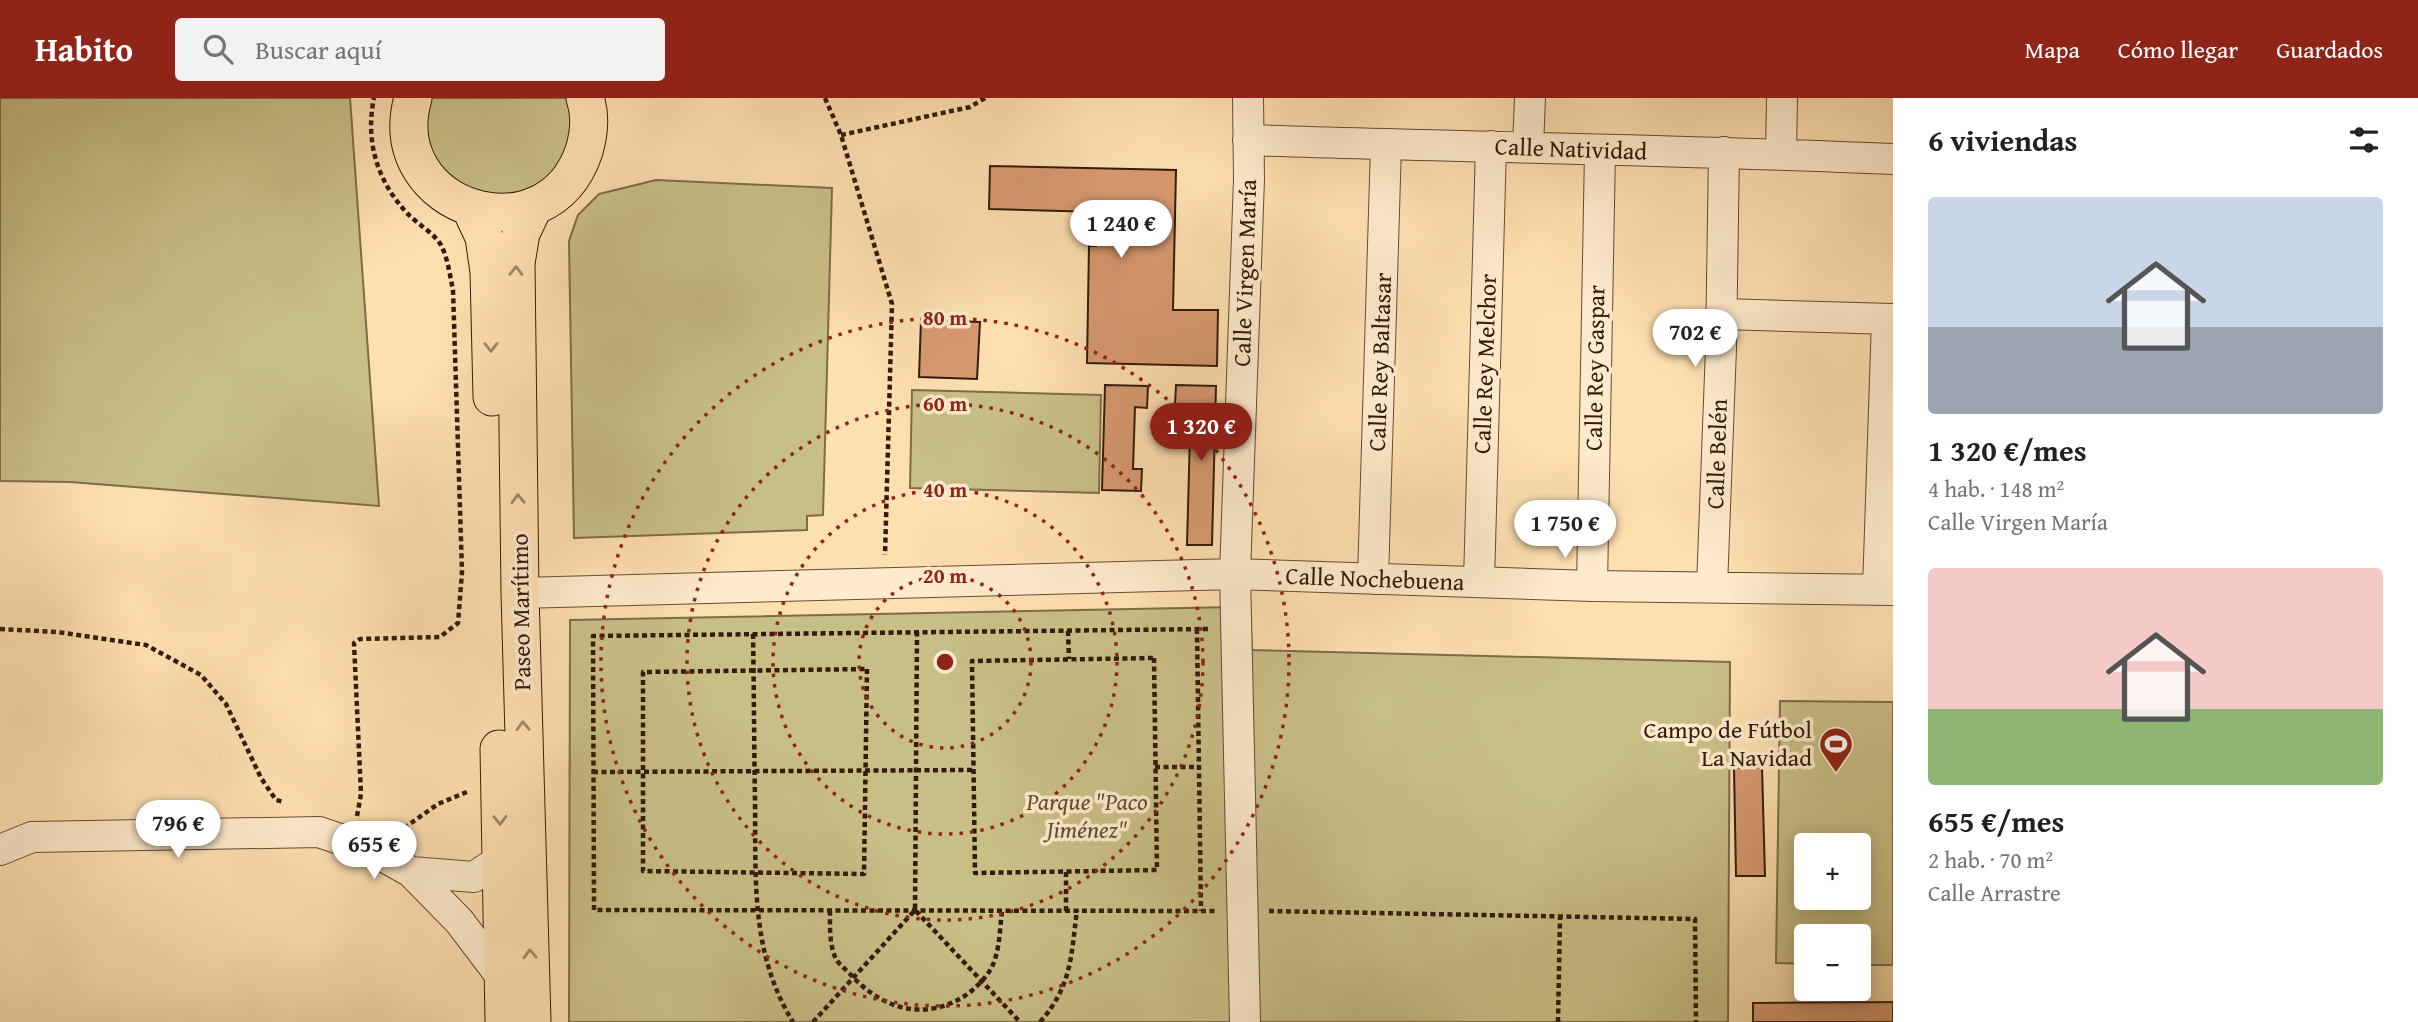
<!DOCTYPE html>
<html lang="es">
<head>
<meta charset="utf-8">
<style>
	:root { --surface:#fff; --page:#f2f2f2; --text:#202124; --muted:#757577; --accent:#8f2418 }
	body { margin:0; font-family:"Gentium Book Plus",serif; background:var(--page); color:var(--text); height:100vh; display:flex; flex-direction:column; font-size:26px; white-space:nowrap }
	* { box-sizing:border-box; margin:0 }
	p { font-size:23px; color:var(--muted) }
	.icon { flex:none; width:38px; height:38px; fill:none; stroke:currentColor; stroke-width:2; stroke-linecap:round; stroke-linejoin:round }
	.map { position:relative; flex:1; overflow:hidden }
	.panel { display:flex; flex-direction:column; background:var(--surface); width:525px }
	.panel>* { flex:none }
	.tools { position:absolute; left:1794px; top:735px; display:grid; gap:14px }
	.tools a { display:grid; place-items:center; width:77px; height:77px; border-radius:7px; background:var(--surface); box-shadow:0 4px 18px #0003; font-size:35px }
	.price { position:absolute; translate:-50% -60px; padding:0 16px; border-radius:24px; background:#fff; color:#222; font-size:23px; line-height:46px; filter:drop-shadow(0 2px 4px #0008) }
	.price::after { content:''; position:absolute; left:50%; top:42px; width:21px; height:16px; margin-left:-10px; background:inherit; clip-path:polygon(0 0,100% 0,50% 100%) }
	.price.current { background:var(--accent); color:#fff }
	ul { padding:0; list-style:none }
	li { display:grid; align-content:center; gap:14px; height:371px; padding:0 35px }
	li span { display:grid; place-items:center; height:217px; border-radius:7px; color:#555 }
	li>.icon { margin-inline-start:auto }
	span .icon { width:126px; height:126px; fill:#fffc; stroke-width:1 }
	li b { font-size:30px }
	h2 { display:flex; justify-content:space-between; align-items:center; height:84px; padding:0 35px; font-size:30px }
	header { display:flex; align-items:center; gap:42px; box-sizing:border-box; height:98px; padding:0 35px; background:var(--accent); color:#fff }
	header strong { font-size:33px }
	nav { display:flex; gap:38px; margin-inline-start:auto; font-size:24px }
	.search { width:490px; height:63px; background:var(--page); display:flex; align-items:center; gap:18px; box-sizing:border-box; padding:0 24px; border-radius:7px; color:var(--muted); font-size:26px }
	main { display:flex; flex:1; min-height:0 }
	.map>svg:first-child { display:block }
</style>
</head>
<body>
<header>
<strong>Habito</strong>
<div class="search"><svg class="icon" aria-label="search" viewBox="0 0 24 24"><circle cx="10" cy="10" r="6"/><path d="M15 15l6 6"/></svg>Buscar aquí</div>
<nav><a>Mapa</a><a>Cómo llegar</a><a>Guardados</a></nav>
</header>
<main>
<div class="map">
<svg width="1893" height="924" viewBox="0 0 1893 924">
	<rect width="100%" height="100%" fill="#fedfb0"/>
	<filter id="stains"><feTurbulence type="fractalNoise" baseFrequency=".00286" numOctaves="4"/><feColorMatrix values="0 0 0 0 .2 0 0 0 0 .09 0 0 0 0 .02 0 0 0 .5 -.17"/></filter>
	<radialGradient id="worn" r=".72"><stop offset=".6" stop-color="#630" stop-opacity="0"/><stop offset="1" stop-color="#630" stop-opacity=".3"/></radialGradient>
	<!-- green -->
	<path fill="#c8bf86" stroke="#7e6c49" stroke-width="2" fill-rule="evenodd" d="M0,0h350l29,408 -309,-24 -70,-1z
		M426,0h145l4,23 -8,36 -24,27 -34,14 -37,-4 -41,-36 -8,-53z
		M656,82l176,8 -9,327 -16,1v14l-233,8 -5,-297 9,-26 21,-21z
		M912,292l189,5 -2,98 -189,-5z
		M1236,509l14,2 2,41 478,12 -2,360h-1159l1,-402z
		M1780,603l113,1v263h-34l-1,-29h-52v28l-30,-1zM1806,747h52v53h-52z"/>
	<!-- building -->
	<path fill="#d79970" stroke="#341a0c" stroke-width="2" d="M990,68l186,4 -3,140h45l-1,56 -130,-3 2,-117h7l1,-34 -108,-3z
		M921,222l59,2 -3,57 -58,-2z
		M1105,287l43,1 -1,22 -12,-1 -2,62h9l-1,22 -39,-1z
		M1176,287l40,1 -4,159h-25l3,-111h9l1,-29 -25,-1z
		M1762,669l3,109h-29l-2,-108z
		M1893,904v20h-140v-19z"/>
	<g fill="none" stroke-linecap="round" stroke-linejoin="round">
		<!-- minor casing -->
		<g stroke="#664b35" stroke-width="32">
			<path id="minor" d="M1248,42c215,7 430,10 645,19
				M1528,49l2,-49
				M1781,56l1,-56
				M1722,216l171,5
				M1373,481l13,-434
				M1479,484l12,-436
				M1592,488l8,-435
				M1712,489l9,-239 3,-196
				M1878,492l9,-271
				M520,495l715,-19 357,12 301,4
				M0,752l32,-13 287,-5 53,18 39,22 48,49 44,58
				M411,774l63,5 27,-18
				M1245,924l-10,-448 14,-395 -1,-81"/>
		</g>
		<!-- major casing -->
		<g stroke="#341a0c" stroke-width="39">
			<path id="major" d="M413,0c-32,112 134,163 171,53 5,-17 7,-36 1,-53
				M471,111l13,28 5,35 3,125
				M499,651l5,273
				M532,924l-12,-429 -4,-330 5,-30 13,-27"/>
		</g>
		<!-- path -->
		<path stroke="#341a0c" stroke-width="4.5" stroke-dasharray="5 3.5" stroke-linecap="butt" d="M825,0l16,37 51,169 -7,251
			M841,37l129,-28 15,-9
			M0,531l57,3 89,13 55,30 25,29 35,74 15,22 8,2
			M1197,531l4,282
			M1208,531l-615,7 1,274 621,1
			M1068,533l1,28
			M753,536c1,55 1,110 2,165 1,80 -5,153 38,223
			M1154,560l3,212 -182,3 -3,-212z
			M867,571l-3,205 -221,-3v-199z
			M1155,669h44
			M593,674l380,-2
			M357,718l4,-22 -7,-151 6,-4 80,-2 18,-14 4,-51 -9,-282c-3,-14 -5,-30 -11,-43 -6,-13 -25,-23 -35,-34 -30,-32 -42,-72 -33,-115
			M397,735l41,-29 29,-12
			M830,813c0,14 -1,34 6,48 3,5 10,11 15,16 33,36 77,47 118,18 11,-9 22,-20 26,-34 5,-15 5,-33 7,-48
			M916,813l104,111
			M1066,813v-40
			M1269,813l426,8 1,103
			M813,924l102,-112 2,-278
			M1040,924c32,-36 31,-66 37,-112
			M1558,924l2,-105"/>
		<!-- minor -->
		<use href="#minor" stroke="#feeacc" stroke-width="30"/>
		<!-- major -->
		<use href="#major" stroke="#fedfb0" stroke-width="37"/>
	</g>
	<!-- one-way arrows -->
	<defs><path id="oneway-chevron" d="M-2-3.5L2.5 0L-2 3.5" fill="none" stroke-width="1.6" stroke-linecap="round" stroke-linejoin="round" transform="scale(1.75)"/></defs>
	<g stroke="#a38666">
		<use href="#oneway-chevron" transform="translate(516 173) rotate(-89)"/>
		<use href="#oneway-chevron" transform="translate(491 249) rotate(89)"/>
		<use href="#oneway-chevron" transform="translate(518 401) rotate(-91)"/>
		<use href="#oneway-chevron" transform="translate(523 628) rotate(-92)"/>
		<use href="#oneway-chevron" transform="translate(500 722) rotate(89)"/>
		<use href="#oneway-chevron" transform="translate(530 856) rotate(-92)"/>
	</g>
	<!-- distance rings -->
	<g fill="none" stroke="#8f2418" stroke-width="3.5" stroke-dasharray="3.5 7">
		<circle cx="945" cy="564" r="86"/>
		<circle cx="945" cy="564" r="172"/>
		<circle cx="945" cy="564" r="258"/>
		<circle cx="945" cy="564" r="344"/>
	</g>
	<!-- icons -->
	<defs>
		<g id="stadium-pin" transform="scale(1.75)"><path d="M0 17L-7.5 6A9.5 9.5 0 1 1 7.5 6Z" fill="#8f2418" stroke="#feeacc"/><path d="M0-5a6.5 5 0 1 0 0 10a6.5 5 0 1 0 0-10ZM-3.5-1.8h7v3.6h-7Z" fill="#fff"/></g>
	</defs>
	<g fill-rule="evenodd">
		<use href="#stadium-pin" x="1836" y="646"/>
	</g>
	<g text-anchor="middle" stroke-width="7" stroke-linejoin="round" paint-order="stroke">
		<!-- street labels -->
		<g font-size="24" fill="#341a0c" stroke="#feeacc">
			<text transform="translate(1571 51) rotate(2)" y="8">Calle Natividad</text>
			<text transform="translate(1245 175) rotate(-88)" y="8">Calle Virgen María</text>
			<text transform="translate(1380 264) rotate(-88)" y="8">Calle Rey Baltasar</text>
			<text transform="translate(1485 266) rotate(-88)" y="8">Calle Rey Melchor</text>
			<text transform="translate(1595 270) rotate(-89)" y="8">Calle Rey Gaspar</text>
			<text transform="translate(1717 356) rotate(-88)" y="8">Calle Belén</text>
			<text transform="translate(1375 481) rotate(2)" y="8">Calle Nochebuena</text>
			<text transform="translate(521 514) rotate(-91)" y="8">Paseo Marítimo</text>
		</g>
		<!-- poi labels -->
		<g font-size="24" fill="#341a0c" stroke="#feeacc" text-anchor="end">
			<text x="1812" y="640">Campo de Fútbol<tspan x="1812" dy="28">La Navidad</tspan></text>
		</g>
		<!-- park labels -->
		<g font-size="24" font-style="italic" fill="#604c31" stroke="#feeacc">
			<text x="1087" y="712">Parque "Paco<tspan x="1087" dy="28">Jiménez"</tspan></text>
		</g>
	</g>
	<circle cx="945" cy="564" r="10" fill="#8f2418" stroke="#feeacc" stroke-width="3.5"/>
	<g font-size="21" text-anchor="middle" font-weight="bold" fill="#8f2418" stroke="#feeacc" stroke-width="7" stroke-linejoin="round" paint-order="stroke">
		<text x="945" y="227">80 m</text>
		<text x="945" y="313">60 m</text>
		<text x="945" y="399">40 m</text>
		<text x="945" y="485">20 m</text>
	</g>
	<rect width="100%" height="100%" filter="url(#stains)"/>
	<rect width="100%" height="100%" fill="url(#worn)"/>
</svg>
<div class="tools">
<a>+</a>
<a>−</a>
</div>
<b class="price" style="left:1121px;top:162px">1 240 €</b>
<b class="price" style="left:1695px;top:271px">702 €</b>
<b class="price current" style="left:1201px;top:365px">1 320 €</b>
<b class="price" style="left:1565px;top:462px">1 750 €</b>
<b class="price" style="left:178px;top:762px">796 €</b>
<b class="price" style="left:374px;top:783px">655 €</b>
</div>
<section class="panel">
<h2>6 viviendas<svg class="icon" aria-label="filters" viewBox="0 0 24 24"><path d="M4 7h16M4 17h16"/><circle cx="9" cy="7" r="2"/><circle cx="15" cy="17" r="2"/></svg></h2>
<ul>
<li><span style="background:linear-gradient(#c9d6e8 60%,#9aa5b1 0)"><svg class="icon" aria-label="home" viewBox="0 0 24 24"><path d="M3 11l9-7 9 7M6 9v11h12V9"/></svg></span><div><b>1 320 €/mes</b><p>4 hab. · 148 m²</p><p>Calle Virgen María</p></div></li>
<li><span style="background:linear-gradient(#f6c9c9 65%,#8fb573 0)"><svg class="icon" aria-label="home" viewBox="0 0 24 24"><path d="M3 11l9-7 9 7M6 9v11h12V9"/></svg></span><div><b>655 €/mes</b><p>2 hab. · 70 m²</p><p>Calle Arrastre</p></div></li>
</ul>
</section>
</main>
</body>
</html>
